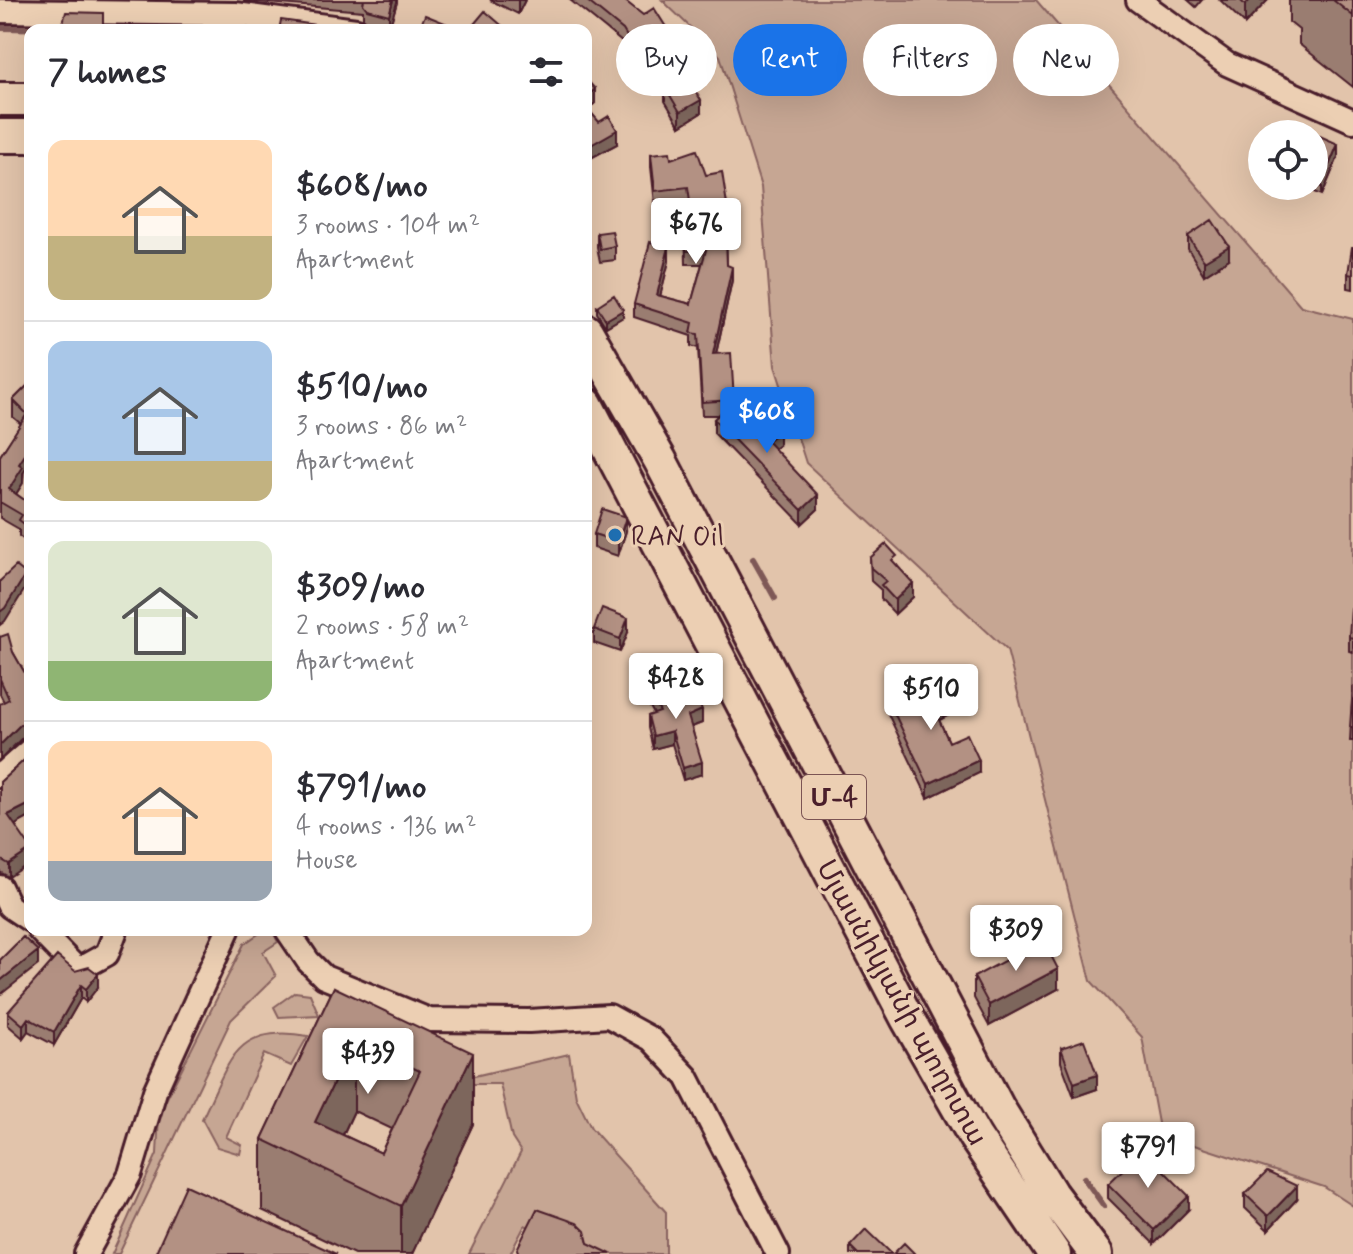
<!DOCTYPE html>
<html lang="en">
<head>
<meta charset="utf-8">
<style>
	:root { --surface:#fff; --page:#f2f2f3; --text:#2b2b33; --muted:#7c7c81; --line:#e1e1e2; --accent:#1a73e8 }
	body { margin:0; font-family:Mynerve,"Noto Sans Armenian",sans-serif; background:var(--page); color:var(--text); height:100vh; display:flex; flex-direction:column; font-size:30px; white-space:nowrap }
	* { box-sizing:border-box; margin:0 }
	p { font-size:26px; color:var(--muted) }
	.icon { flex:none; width:44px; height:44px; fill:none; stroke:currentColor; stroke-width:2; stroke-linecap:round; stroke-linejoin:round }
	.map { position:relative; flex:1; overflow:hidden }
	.details { position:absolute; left:24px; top:24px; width:568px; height:912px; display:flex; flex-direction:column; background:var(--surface); border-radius:16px; box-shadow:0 8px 32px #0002 }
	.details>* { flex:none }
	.guide { position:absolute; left:616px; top:24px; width:616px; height:72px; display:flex; gap:16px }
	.tools { position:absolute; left:1248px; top:120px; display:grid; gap:16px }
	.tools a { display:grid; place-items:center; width:80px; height:80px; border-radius:50%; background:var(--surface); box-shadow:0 8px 32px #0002; font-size:40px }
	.price { position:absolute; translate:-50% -68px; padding:0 18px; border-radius:8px; background:#fff; color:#222; font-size:26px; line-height:52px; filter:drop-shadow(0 2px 4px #0008) }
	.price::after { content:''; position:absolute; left:50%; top:48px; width:24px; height:18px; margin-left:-12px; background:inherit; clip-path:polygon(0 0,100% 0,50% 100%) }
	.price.active { background:var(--accent); color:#fff }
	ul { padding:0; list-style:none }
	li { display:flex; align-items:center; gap:24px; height:200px; padding:0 24px }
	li+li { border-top:2px solid var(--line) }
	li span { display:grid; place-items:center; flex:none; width:224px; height:160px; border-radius:16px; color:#555 }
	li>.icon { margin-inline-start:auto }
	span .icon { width:96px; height:96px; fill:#fffc; stroke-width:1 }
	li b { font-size:34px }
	h2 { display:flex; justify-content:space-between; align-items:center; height:96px; padding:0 24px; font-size:34px }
	.chip { padding:0 28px; border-radius:36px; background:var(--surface); box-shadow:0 8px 32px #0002; font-size:28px; line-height:72px }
	.chip.active { background:var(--accent); color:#fff }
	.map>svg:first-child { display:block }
</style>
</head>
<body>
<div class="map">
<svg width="1353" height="1254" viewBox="0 0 1353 1254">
	<rect width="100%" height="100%" fill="#e2c4ab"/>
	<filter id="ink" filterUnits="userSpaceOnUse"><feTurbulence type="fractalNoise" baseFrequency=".0125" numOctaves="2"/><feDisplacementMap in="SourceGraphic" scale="16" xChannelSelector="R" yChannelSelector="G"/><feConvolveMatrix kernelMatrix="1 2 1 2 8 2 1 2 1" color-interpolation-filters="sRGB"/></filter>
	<g filter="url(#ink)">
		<!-- green -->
		<path fill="#c6a693" stroke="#88625f" stroke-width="2" d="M662,0h374l265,306 52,13v887l-29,-19 -164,-53 -18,-97 -51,-56 -84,-331 -201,-187 -31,-97 -14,-179 -41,-131z
			M264,930h8l6,12 -15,10 13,24 -45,44 -112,234h-7l45,-100 2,-40 85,-170z
			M295,992l15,2 9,21 -40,2 -5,-10z
			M308,1036l-17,30 -27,-12 -38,83 16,8 -2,9 -23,-7 -15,-28c27,-55 32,-97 106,-83z
			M569,1054l7,43 15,31 75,84v42h-80l-61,-29 -15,29h-41l52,-102 -9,-14 -12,-54h-45l-2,-3z"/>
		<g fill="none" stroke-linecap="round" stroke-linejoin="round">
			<!-- stream -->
			<path stroke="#7e5857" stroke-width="6" d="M0,28l70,1
				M97,29l48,1
				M586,255l2,3
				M753,559l22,39
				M1084,1178l20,28"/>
			<!-- minor casing -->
			<g stroke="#4a1f2b" stroke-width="28">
				<path id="minor" d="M1138,0l89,64 126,57
					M0,11l235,3 121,16
					M0,776l30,-26
					M0,887l9,19 21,14
					M39,930l39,40 29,-16 9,-24
					M287,930l21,31 16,16 105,43 100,1 80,-5 42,23 36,38 91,177
					M86,1254l44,-80 25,-83 73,-161"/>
			</g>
			<!-- highway casing -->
			<g stroke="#4a1f2b" stroke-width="38">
				<path id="highway" d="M0,99h30
					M0,136h30
					M586,331l74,129 338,648 53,86 45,60
					M586,404l321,614 68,119 79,117"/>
			</g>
			<!-- minor -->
			<use href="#minor" stroke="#eccfb3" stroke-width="22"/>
			<!-- highway -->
			<use href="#highway" stroke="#eccfb3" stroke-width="32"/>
		</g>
		<!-- wall -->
		<path fill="#9a7d71" stroke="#4a1f2b" stroke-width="2" fill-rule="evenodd" d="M244,0h153v2l-8,27 -22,-7 -4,-4v-7l-119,-10z
			M490,0h35l-7,14z
			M570,0h54l42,41 -3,2 38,70 -21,13 -15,-25v-8l-23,-36 -8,5 -11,-19z
			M1188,0h14l-6,7z
			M1220,0h48l-23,24z
			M1289,0h64v87l-54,-43v-14l-10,-8z
			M103,13v17h-41v-4z
			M586,79l9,24 -7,6 29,35 -28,15 -3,-5z
			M1314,134l24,23 -16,38 -22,-9h14z
			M651,154l20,5 35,16 22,36v13h-2l1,41 5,15 -16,74 18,46v9l19,22 26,14 -5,3 44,61 -16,15 -88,-91v-14l5,-4h-17l-4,-67 -7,-2v-10l-57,-19v-13l35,-43 -9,35 31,8 11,-40h-16l-1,-43h6l-3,-20 -33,3 -4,-37z
			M597,233l18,13v14l-15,2 -3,-15z
			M1188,236l41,23 -25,16 -16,-26z
			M1353,247v42l-5,-1v-14z
			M597,306l26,11 -17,10 -9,-14z
			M30,383l-7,100 -7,11 14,10v40l-11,-8v-7l-19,-11v-62l21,-32 -8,-7v-17z
			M626,531l-8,25 -24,-8v-14z
			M870,558l27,7 16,32 -18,17 -14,-15v-9l-10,-9z
			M1353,608v44l-4,-1v-14z
			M594,629l34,3 -8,20 -26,-9z
			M0,637l13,15 17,30v55l-9,2 -21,21v-56l4,-2 -4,-8z
			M645,685l26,16 31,22 -10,4 10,47 -19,6 -11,-36 -19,5 -5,-21v-12l6,-2 -9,-16z
			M1353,686v55h-3z
			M888,700l61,15 -10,5 10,22 30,31 -51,25 -40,-84z
			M30,755v62l-15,8 -6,52 -9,-5v-90z
			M30,886v18l-4,-3v-13z
			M75,971l23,16 -12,15 -5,-4 -27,47 -26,-14 -5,7 -15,-13v-13z
			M974,977l84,12 -69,37 -15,-28z
			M334,987l139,137 -61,130h-58l-92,-44v-71zM354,1111l38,18 -11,24 -38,-18z
			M1061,1048l36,41 -23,8 -13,-35z
			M1108,1184l81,25 -35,35 -46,-46z
			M1245,1194l52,5 -29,31 -23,-22z
			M850,1246l42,8h-42z"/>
		<!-- shaded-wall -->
		<path fill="#7d665c" stroke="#4a1f2b" stroke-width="2" d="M393,0h4v2l-8,27v-14z
			M518,0h7l-7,14z
			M1250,0h18l-23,24v-19z
			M666,27v14l-9,6v-14z
			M642,43v14l-8,5v-14z
			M595,89v14l-9,8v-13z
			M701,100v13l-21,13v-14z
			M617,130v14l-28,15v-13z
			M1338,144v13l-16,38v-13z
			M1229,246v13l-25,16v-14z
			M669,247v14l-12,48v-14z
			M732,267v13l-19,88v-14z
			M623,310v7l-17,10v-7z
			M779,431v14l-12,9v-13z
			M30,437v26l-7,10v10l-14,22v-16z
			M818,495v14l-16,15v-14z
			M626,517v14l-8,25v-14z
			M26,574v13l-21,34 -5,4v-13z
			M913,583v14l-18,17v-14z
			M628,618v14l-8,20v-13z
			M588,623v14l-2,5v-14z
			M949,702v13l-15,8v-14z
			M702,710v13l-14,5v-12z
			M30,722v15l-9,2 -21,21v-15l21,-21z
			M672,731v13l-19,5v-13z
			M979,760v13l-51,25v-14z
			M702,762v12l-19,6v-12z
			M30,804v13l-22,12v-14z
			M30,850v13l-21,14v-13z
			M38,951v14l-38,30v-14z
			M1058,969v20l-69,37v-21z
			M98,974v13l-12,15v-13z
			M81,985v13l-27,47v-13z
			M28,1018v13l-5,7v-13z
			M354,1040v71l-28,59 -11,-48z
			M473,1053v71l-61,130h-11v-48z
			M1097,1075v14l-23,8v-14z
			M1297,1186v13l-29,31v-14z
			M1189,1196v13l-35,35v-14z"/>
		<!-- building -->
		<path fill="#b39183" stroke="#4a1f2b" stroke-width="2" fill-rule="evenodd" d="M364,0h29l-4,15 -22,-6 -4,-5z
			M586,0h38l19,15 11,-7 12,19 -9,6 44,67 -21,12 -15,-25 4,-2 -27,-42 -8,5 -11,-18z
			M1240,0h10l-5,5z
			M1333,0h20v16z
			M485,11l22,19h-38z
			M66,12l37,1v13h-41z
			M425,15l25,10 -2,5h-29z
			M281,20l56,8 -1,2h-57z
			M586,79l9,10 -9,9z
			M586,107l13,15 10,-6 8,14 -28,16 -3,-5z
			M1295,125l43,19 -16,38 -8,-4v-44h-23z
			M697,150l9,25 16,-3 6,39h-3l2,54 5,2 -19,87 18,-1 3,47 -32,2 -4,-68 -7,-1 2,-10 -59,-19 16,-62 19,5 -12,48 34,9 15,-54 -20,1 -1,-30h8l-5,-34 -33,4 -4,-37 19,-2 1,7z
			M1212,220l17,26 -25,15 -16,-25z
			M612,231l3,15 -15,3 -3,-16z
			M1352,247h1v28l-5,-1z
			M614,295l9,15 -17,10 -9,-14z
			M30,383v64l-11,17 4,3 -14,22 21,15v24l-11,-8 3,-5 -22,-13v-46l27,-42 -14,-14z
			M730,404l23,27 15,-13 11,13 -12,10 51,54 -16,15 -88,-91z
			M602,509l24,8 -8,25 -24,-8z
			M886,544l11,12 -5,4 21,23 -18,17 -14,-15 5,-4 -15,-13 -1,-10z
			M16,566l10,8 -21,34 -5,4v-31z
			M602,608l26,10 -8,21 -26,-10z
			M1351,608h2v30l-4,-1z
			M8,634l5,18 17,30v40l-9,2 -21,21v-41l9,-5 -9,-20v-42z
			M658,677l13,24 24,-7 7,16 -14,6 14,46 -19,6 -11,-37 -19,5 -5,-20 12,-4 -15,-27z
			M937,677l12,25 -15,7 15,33 18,-8 12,26 -51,24 -40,-84z
			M1353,686v41h-3z
			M30,755v49l-22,11 22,32v3l-21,14 -9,-5v-77z
			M23,937l15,14 -38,30v-21z
			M1043,940l15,29 -69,36 -15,-28z
			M57,956l18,15 14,-4 9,7 -12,15 -5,-4 -27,47 -26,-14 -5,7 -15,-13z
			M334,987l139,66 -72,153 -139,-67zM354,1040l66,31 -39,82 -66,-31z
			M1084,1040l13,35 -23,8 -13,-35z
			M1143,1150l46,46 -35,34 -46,-46z
			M1267,1172l30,14 -29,30 -23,-22z
			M186,1185l150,69h-181z
			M537,1209l40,14 8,8 3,12 23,11h-92l-2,-5z
			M866,1229l26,25h-34l-8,-8z
			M904,1243l11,11h-22z"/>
	</g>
	<!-- markers -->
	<circle fill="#1f6fb2" stroke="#eccfb3" stroke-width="3" cx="615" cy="535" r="8"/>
	<g text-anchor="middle" stroke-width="6" stroke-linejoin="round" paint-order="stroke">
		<!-- shield labels -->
		<rect fill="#eccfb3" stroke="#7b5454" stroke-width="2" x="802" y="775" width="64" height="44" rx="6"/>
		<g font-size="26" font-weight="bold" fill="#4a1f2b">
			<text x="834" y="806">Մ-4</text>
		</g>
		<!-- poi labels -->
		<g font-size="28" fill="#4a1f2b" stroke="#eccfb3" text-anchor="start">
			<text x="631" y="545">RAN Oil</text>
		</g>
		<!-- street labels -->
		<g font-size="28" fill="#4a1f2b" stroke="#eccfb3">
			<text transform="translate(903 1002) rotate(61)" y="10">Մյասնիկյանի պողոտա</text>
		</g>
	</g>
</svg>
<div class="tools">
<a><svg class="icon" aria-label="locate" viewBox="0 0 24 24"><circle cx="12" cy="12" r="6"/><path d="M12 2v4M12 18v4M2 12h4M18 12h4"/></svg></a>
</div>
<b class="price" style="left:696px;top:266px">$676</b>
<b class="price active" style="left:767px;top:455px">$608</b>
<b class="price" style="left:676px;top:721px">$428</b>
<b class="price" style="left:931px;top:732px">$510</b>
<b class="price" style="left:1016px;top:973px">$309</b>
<b class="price" style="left:368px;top:1096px">$439</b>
<b class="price" style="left:1148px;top:1190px">$791</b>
<div class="guide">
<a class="chip">Buy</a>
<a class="chip active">Rent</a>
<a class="chip">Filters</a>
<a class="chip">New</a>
</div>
<section class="details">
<h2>7 homes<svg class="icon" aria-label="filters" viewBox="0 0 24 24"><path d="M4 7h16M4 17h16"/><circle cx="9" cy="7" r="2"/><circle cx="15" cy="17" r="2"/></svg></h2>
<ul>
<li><span style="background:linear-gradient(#ffd9b3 60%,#c2b280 0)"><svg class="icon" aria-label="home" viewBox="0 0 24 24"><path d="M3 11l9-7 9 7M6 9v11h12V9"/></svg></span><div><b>$608/mo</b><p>3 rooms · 104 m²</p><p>Apartment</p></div></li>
<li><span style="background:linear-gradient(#a9c7e8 75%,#c2b280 0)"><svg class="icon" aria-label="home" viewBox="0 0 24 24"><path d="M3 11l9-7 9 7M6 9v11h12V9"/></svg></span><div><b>$510/mo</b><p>3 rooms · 86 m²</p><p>Apartment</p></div></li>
<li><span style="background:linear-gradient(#dfe7d0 75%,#8fb573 0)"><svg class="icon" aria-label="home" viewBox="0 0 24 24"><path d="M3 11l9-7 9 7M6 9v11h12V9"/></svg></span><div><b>$309/mo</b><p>2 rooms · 58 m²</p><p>Apartment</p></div></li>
<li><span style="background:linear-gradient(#ffd9b3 75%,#9aa5b1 0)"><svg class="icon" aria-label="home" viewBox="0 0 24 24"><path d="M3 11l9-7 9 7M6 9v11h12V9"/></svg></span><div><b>$791/mo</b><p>4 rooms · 136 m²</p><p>House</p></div></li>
</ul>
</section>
</div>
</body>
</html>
